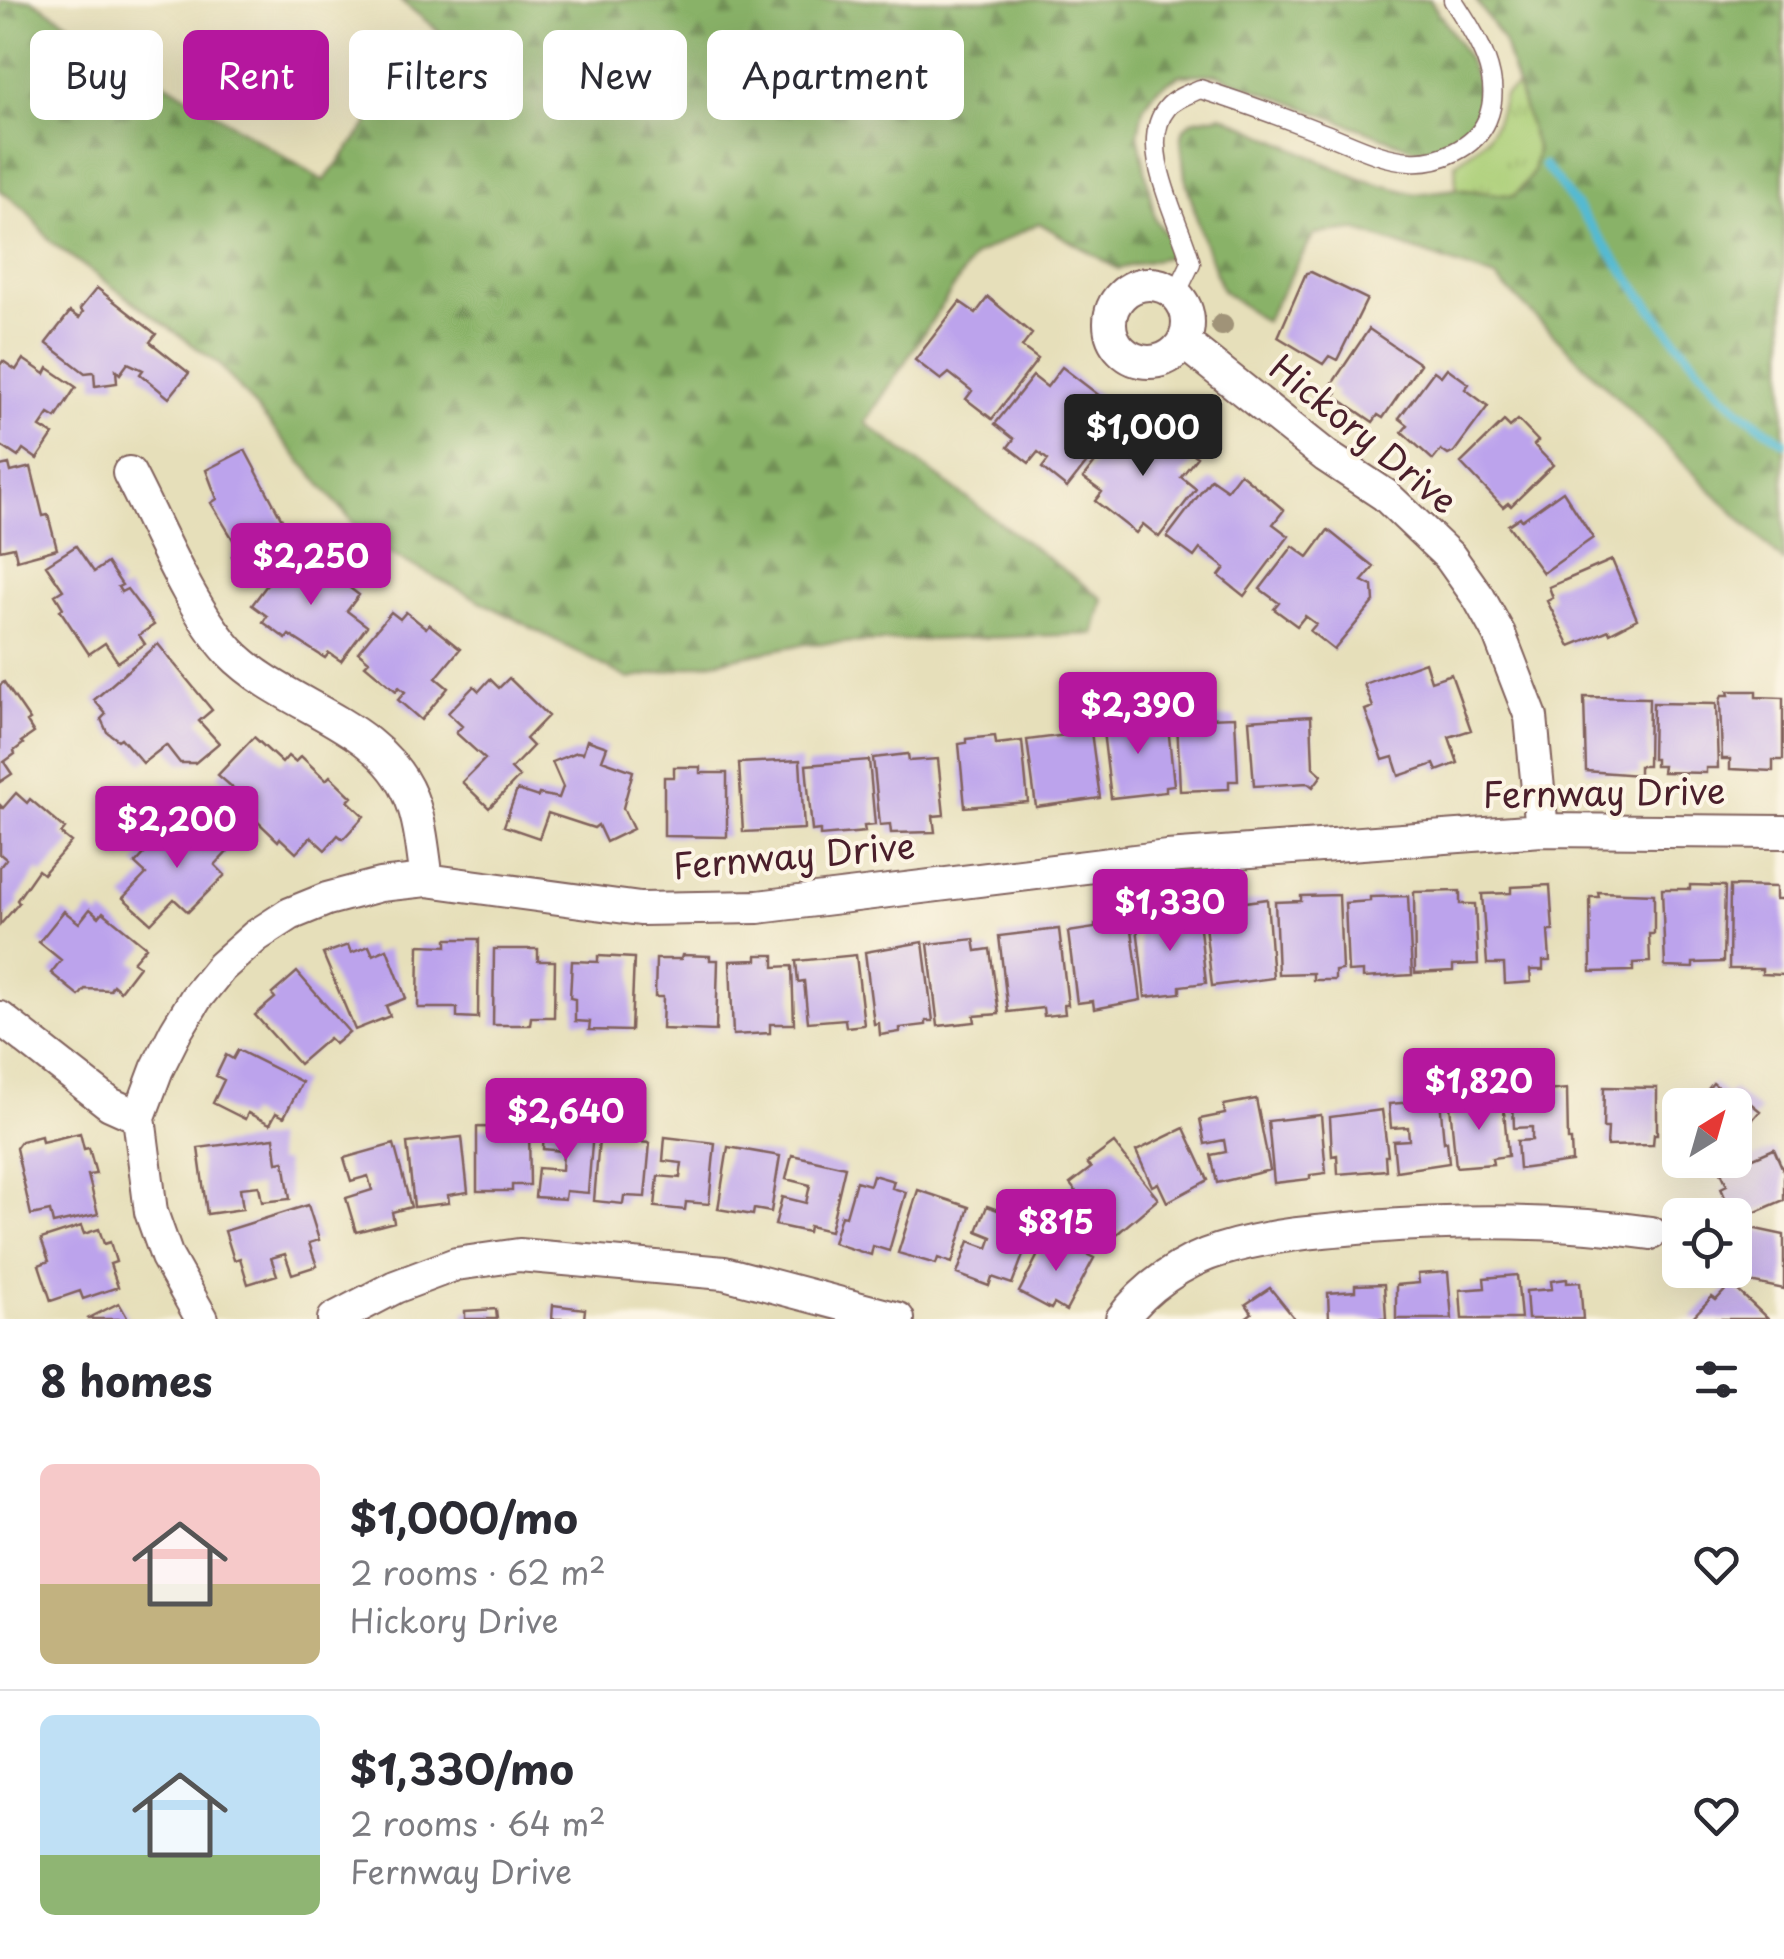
<!DOCTYPE html>
<html lang="en">
<head>
<meta charset="utf-8">
<style>
	:root { --surface:#fff; --page:#f2f2f3; --text:#2b2b33; --muted:#7c7c81; --line:#e1e1e2; --accent:#b5179e }
	body { margin:0; font-family:"Playpen Sans",sans-serif; background:var(--page); color:var(--text); height:100vh; display:flex; flex-direction:column; font-size:38px; white-space:nowrap }
	* { box-sizing:border-box; margin:0 }
	p { font-size:32px; color:var(--muted) }
	.icon { flex:none; width:55px; height:55px; fill:none; stroke:currentColor; stroke-width:2; stroke-linecap:round; stroke-linejoin:round }
	.map { position:relative; height:1319px; overflow:hidden }
	.details { display:flex; flex-direction:column; background:var(--surface); flex:1 }
	.details>* { flex:none }
	.guide { position:absolute; left:30px; top:30px; width:1000px; height:90px; display:flex; gap:20px }
	.needle { width:65px; rotate:37deg }
	.controls { position:absolute; left:1662px; top:1088px; display:grid; gap:20px }
	.controls a { display:grid; place-items:center; width:90px; height:90px; border-radius:15px; background:var(--surface); box-shadow:0 10px 40px #0002; font-size:50px }
	.price { position:absolute; translate:-50% -85px; padding:0 22px; border-radius:10px; background:var(--accent); color:#fff; font-size:32px; line-height:65px; filter:drop-shadow(0 2px 5px #0008) }
	.price::after { content:''; position:absolute; left:50%; top:60px; width:30px; height:22px; margin-left:-15px; background:inherit; clip-path:polygon(0 0,100% 0,50% 100%) }
	.price.on { background:#222; color:#fff }
	ul { padding:0; list-style:none }
	li { display:flex; align-items:center; gap:30px; height:250px; padding:0 40px }
	li+li { border-top:2px solid var(--line) }
	li span { display:grid; place-items:center; flex:none; width:280px; height:200px; border-radius:15px; color:#555 }
	li>.icon { margin-inline-start:auto }
	span .icon { width:120px; height:120px; fill:#fffc; stroke-width:1 }
	li b { font-size:42px }
	h2 { display:flex; justify-content:space-between; align-items:center; height:120px; padding:0 40px; font-size:42px }
	.chip { padding:0 35px; border-radius:15px; background:var(--surface); box-shadow:0 10px 40px #0002; font-size:35px; line-height:90px }
	.chip.on { background:var(--accent); color:#fff }
	.map>svg:first-child { display:block }
</style>
</head>
<body>
<div class="map">
<svg width="1784" height="1319" viewBox="0 0 1784 1319">
	<defs>
		<pattern id="grass-tufts" width="24" height="20" patternUnits="userSpaceOnUse" patternTransform="scale(2.5)"><rect width="24" height="20" fill="#accf78"/><path d="M3 7l-1-3M5 7V3M7 7l1-3M15 17l-1-3M17 17v-4M19 17l1-3" fill="none" stroke="#96b168"/></pattern>
		<pattern id="forest-firs" width="22" height="20" patternUnits="userSpaceOnUse" patternTransform="scale(2.5)"><rect width="22" height="20" fill="#89b268"/><path d="M5 1l3.5 6h-7zM16 11l3.5 6h-7z" fill="#729056"/></pattern>
	</defs>
	<rect width="100%" height="100%" fill="#fcf5e5"/>
	<filter id="ink" filterUnits="userSpaceOnUse"><feTurbulence type="fractalNoise" baseFrequency=".01" numOctaves="2"/><feDisplacementMap in="SourceGraphic" scale="20" xChannelSelector="R" yChannelSelector="G"/><feConvolveMatrix kernelMatrix="1 2 1 2 8 2 1 2 1" color-interpolation-filters="sRGB"/></filter>
	<filter id="wash" filterUnits="userSpaceOnUse"><feTurbulence type="fractalNoise" baseFrequency=".0048" numOctaves="4" result="noise"/><feDisplacementMap in="SourceGraphic" scale="40" xChannelSelector="R" yChannelSelector="G"/><feGaussianBlur stdDeviation="2.25" result="paint"/><feColorMatrix in="noise" values="0 0 0 0 0 0 0 0 0 0 0 0 0 0 0 0 0 1.4 0 .05"/><feComposite in="paint" operator="in"/></filter>
	<g filter="url(#wash)">
		<rect width="100%" height="100%" fill="#e6dfba"/>
		<!-- grass -->
		<path fill="url(#grass-tufts)" stroke="#7b7752" stroke-width="2.5" d="M1519,85l18,65 -4,23 -19,23 -58,-7 -1,-26c32,-21 41,-31 49,-68z"/>
		<!-- forest -->
		<path fill="url(#forest-firs)" stroke="#6a684a" stroke-width="2.5" d="M0,0h32l292,181 115,-150 -39,-31h1030c21,32 69,90 41,128 -6,7 -16,16 -25,18 -10,3 -22,2 -32,3l-198,-75 -36,1 -23,14 -14,19 -5,26 17,85 15,22v15l-52,13 -79,-46 -65,33 -109,167 238,176 -9,35 -291,10 -174,35 -259,-136 -151,-179 -168,-122 -24,-31 -27,-21z
			M1476,0h308v562l-288,-284 -140,-48 -42,4 -49,88 -43,-32 -21,-57 -16,-56 -4,-37 3,-12 8,-7 30,-6 138,64 55,15 41,-5 58,7 19,-23 4,-23 -34,-110z"/>
		<g fill="none" stroke-linecap="round" stroke-linejoin="round">
			<!-- stream -->
			<path stroke="#54bad2" stroke-width="9" d="M1544,165c60,73 110,155 174,224 19,21 43,37 66,53"/>
		</g>
		<g id="blocks">
			<!-- building -->
			<path fill="#bca3ec" d="M1311,272l56,27 -30,61 -8,-4 -6,8 -45,-27 28,-64z
				M97,288l59,46 -6,8 39,31 -20,25 -29,-24 3,-4 -15,-7 -8,11 -4,-4 1,13 -22,3 -1,-14 -9,1 -39,-30 24,-31 9,6 4,-6 -3,-3z
				M988,297l44,37 -10,13 16,12 -46,60 -26,-20 6,-8 -23,-18 -8,7 -26,-20 45,-58 16,11z
				M1369,329l51,35 -37,54 -5,-3 -5,7 -38,-26 2,-4 -7,-5z
				M23,359l22,15 3,-6 28,19 -20,31 -7,-4 -9,13 13,8 -16,24 -14,-10 -5,8 -18,-12v-80l3,-4 13,9z
				M1062,367l47,36 -11,14 15,12 -46,59 -25,-20 6,-8 -10,-8 -9,11 -21,-16 6,-8 -19,-15 38,-48 14,11z
				M1447,368l22,16 -4,5 23,17 -34,46 -6,3 -7,-5 -8,10 -31,-28 6,-7 -9,-7 35,-47 7,5z
				M1518,420l20,21 -4,4 19,20 -42,41 -3,-3 -5,4 -42,-44 43,-42 6,6z
				M1149,422l48,35 -16,20 15,12 -37,48 -16,-13 -7,9 -41,-32 7,-9 -19,-14 31,-40 2,2 7,-9 12,9z
				M245,450l43,81 -4,3 7,12 -49,29 -10,-19 8,-5 -29,-48 6,-4 -11,-29z
				M9,464l2,8 20,-5 12,49 5,-1 9,34 -40,11 -3,-13 -14,3v-84z
				M1240,473l44,37 -11,14 16,12 -45,60 -25,-20 6,-8 -25,-19 -6,8 -27,-20 44,-58 16,11z
				M1563,491l30,47 -50,35 -35,-48 12,-8 2,3z
				M1328,530l46,37 -12,14 11,5 1,16 -40,48 -24,-19 6,-7 -11,-8 -8,10 -23,-17 5,-6 -19,-14 33,-43 15,11z
				M76,546l18,26 13,-9 15,22 -4,2 3,5 6,-3 27,36 -15,10 6,9 -27,18 -13,-19 -16,11 -29,-44 3,-2 -8,-13 8,-5 -17,-25z
				M306,554l53,41 -12,16 20,15 -26,35 -12,-8 -4,5 -36,-23 -3,4 -23,-17 4,-6 -15,-11 32,-43 10,8z
				M1612,560l25,59 -27,14 -1,-3 -39,16 -23,-45 6,-3 -4,-11z
				M391,612l9,7 6,-7 20,16 3,-4 31,25 -24,29 12,10 -27,32 -23,-20 7,-8 -6,-5 -3,4 -31,-26 4,-4 -11,-9z
				M158,644l54,66 -13,11 20,22 -24,20h-15l-14,-18 -23,18 -22,-25 -3,2 -11,-8 -6,-13 5,-5 -12,-14z
				M1425,662l6,19 20,-7 20,56 -22,7 9,26 -21,8 -3,-7 -35,12 -6,-19 -10,3 -18,-50 8,-3 -9,-23z
				M509,678l39,38 -22,23 7,7 -22,23 8,8 -30,31 -27,-26 23,-23 -29,-26 6,-7 -14,-13 26,-27 5,5 11,-12 9,9z
				M4,682l26,38 -3,2 7,11 -13,9 2,2 -9,7 1,3 -11,8 8,12 -12,8v-97z
				M1728,691h28v6l27,1v62h-10v11l-43,-2v-10h-8l-2,-58 2,-6h7z
				M1584,697l65,1 -1,68h-9v9l-53,-4z
				M1653,703l63,1 2,64h-12v5l-44,-1 1,-6h-8v-7h-3z
				M1167,716l7,69 -8,1v6l-55,6 -9,-75z
				M1311,716l2,51 9,8 -9,12 -5,-4 -54,3 -5,-66z
				M1235,717l3,64h-9v8l-49,2 -3,-72z
				M1091,732l9,66 -64,9 -9,-67z
				M995,736l1,8 26,-3 6,61 -63,5 -6,-63 7,-1v-4z
				M254,737l28,26 6,-7 7,6 6,-6 25,24 4,-4 22,21 -4,4 16,15 -21,23 -5,-4 -13,15 -14,-13 -15,16 -16,-15 -2,3 -43,-41 5,-6 -22,-19z
				M587,740l20,7 -5,13 31,11 -10,37 10,21 -27,13 -8,-17 -4,3 -46,-15 -9,25 -35,-12 13,-36 21,7 1,-3 20,4 4,-11 -11,-25 25,-10 6,1z
				M908,754l1,7 29,-2 6,56 -11,1 2,16 -44,1 -1,-9 -10,1 -7,-67z
				M800,760l4,69 -61,3 -4,-69z
				M869,760l6,65 -11,1 1,6 -45,4v-6l-8,1 -6,-66z
				M674,767h26v6h27v64l-63,-1v-59h10z
				M16,793l11,10 3,-4 35,30 -4,5 10,8 -28,32 -5,-4 -21,30 2,3 -19,22v-58l6,-8 -6,-5v-49l3,3z
				M196,820l33,30 -14,15 10,10 -37,37 -14,-13 -23,24 -28,-25 23,-24 -11,-10 38,-41 11,10z
				M1550,885l3,46h-5l2,30h-7v9h-13l1,12 -26,2 -1,-20h-17l-5,-70 29,-1v-6z
				M1690,885l35,1 -2,76 -30,1v5l-28,-1 -3,-78h28z
				M1730,886l46,1v12h8v76l-22,-1v-5h-33z
				M1460,891v13h15l3,60 -25,1v6l-38,2 -1,-81z
				M1598,892l56,2v40h-5l1,28 -17,1v8l-42,1 -1,-75h9z
				M1339,895l3,75 -7,1v9h-22v-7l-35,1 -3,-72 26,-1v-5z
				M1408,896l4,79 -49,3v-7l-15,1 -3,-69 25,-2v-4z
				M1267,899l6,79 -61,8 -9,-78z
				M90,909l9,8 4,-5 43,35 -13,15 6,4 -19,25 -7,-6 -3,5 -25,-1 -6,7 -28,-23 10,-13 -22,-18 25,-31 15,12z
				M1171,913l1,10 27,-3 7,63 -26,3v7l-35,4 -9,-79z
				M1130,914l11,86 -47,9 -1,-8 -16,2 -9,-71 27,-4v-4l17,-2 -1,-5z
				M1059,929l9,76h-4l1,9 -21,2 -1,-8 -35,4 -9,-76z
				M447,939h32l-1,79 -21,-1v-9h-39l1,-63 28,1z
				M974,939l2,12 14,-2 9,65 -25,2 1,6 -37,4 -10,-82z
				M923,942l10,79h-7v4l-26,3v4l-20,3 -1,-12 -5,1 -9,-72z
				M348,945l3,8 18,-7 4,9 14,-6 19,49 -20,8 4,10 -35,14 -32,-76z
				M494,949h44v12h17l-1,56h-23l-1,8h-37z
				M682,955l28,1v4h8l-2,71 -54,-2 1,-32h-8l1,-38h25z
				M757,955h17v12l18,-1 2,58h-24v9l-37,2 -3,-74 27,-1z
				M856,955l8,70 -18,2 -1,-8 -37,3 -4,-41 -6,1 -2,-21z
				M598,956l36,2 -3,73 -42,-1 1,-8 -15,-1v-22l-5,-1 2,-37 26,1z
				M297,972l52,60 -14,12 -6,-6 -30,26 -44,-49 20,-17 -3,-4z
				M238,1050l64,32 -18,35 -8,-4 -6,11 -22,-11 -3,6 -32,-16 11,-23 -8,-4 10,-21 7,4z
				M1713,1083l14,12 6,-6 27,22 -25,29v-35h-40z
				M1604,1087l53,1v46h-3l-1,11 -46,1 1,-18h-5z
				M1567,1089l1,51h3l1,22 -53,7 -2,-28 15,-1v-13l-18,1 -1,-25 21,-2 -1,-9z
				M1256,1099l14,71 -53,13 -6,-28 15,-3 -2,-12 -19,4 -5,-25 25,-5 -1,-9z
				M1440,1100l4,42 3,-1 2,22 -53,8 -3,-30 16,-1 -1,-13 -17,1 -2,-24z
				M1503,1100l5,56 -16,2 1,6 -37,3 -6,-62z
				M1382,1110l6,46h-3l1,14 -48,4 -1,-19 -5,1 -2,-39z
				M1321,1115l5,58 -16,2v4l-36,4 -6,-62z
				M477,1127l52,1 1,57h-18v6h-35z
				M544,1127l49,4 -5,62 -22,-2 -1,8 -30,-2 3,-29 24,2 1,-19 -20,-2z
				M1184,1128l24,52 -41,22 -9,-19 -6,3 -16,-35z
				M80,1133l4,16 5,-1 7,26 -8,1 10,39 -45,10 -3,-13 -19,4 -15,-67 5,-7 20,-5 1,6z
				M462,1137l6,55 -20,3 1,8 -35,4 -7,-64z
				M665,1137l50,6 -6,61 -23,-2 -1,8 -30,-3 3,-31 22,2 2,-15 -19,-2z
				M274,1138l3,24 7,-1 6,38 -28,3 -3,-16 -19,2 3,21 -36,5 -9,-66z
				M599,1139l51,4 -5,54 -21,-1 -1,8 -29,-3z
				M1114,1143l44,56 -41,35 -18,-23 10,-8 -8,-10 -15,11 -16,-20 21,-16 -4,-5z
				M394,1144l17,63 -19,5 2,10 -38,10 -10,-34 26,-8 -4,-14 -17,5 -7,-23z
				M728,1147l52,9 -9,56 -17,-3 -1,6 -35,-6z
				M1774,1149l10,23v28l-49,21 -14,-33 6,-3 -6,-13z
				M792,1155l53,12 -15,64 -21,-5 -1,6 -33,-7 7,-28 24,6 4,-18 -24,-6z
				M873,1175l21,6 -2,7 14,4 -17,59 -16,-5 -2,9 -38,-12 8,-28 5,1 10,-35 14,4z
				M918,1190l51,17 -17,56 -14,-5 -2,6 -38,-11z
				M308,1205l11,35 -10,3 8,23 -25,8 -7,-20 -14,4 6,17 -29,9 -8,-26 -6,2 -9,-29z
				M987,1206l48,18 -23,60 -20,-7 -3,9 -32,-12 12,-33 19,7 4,-11 -15,-6z
				M1737,1225l47,10v54l-49,-10z
				M81,1226l3,8 15,-5 5,15 6,-2 6,20 -6,2 8,23 -35,12 -3,-8 -29,10 -12,-36 10,-4 -8,-22z
				M1048,1235l46,23 -28,53 -12,-7 -3,5 -32,-17z
				M1448,1272l4,47h-56v-34l23,-2 -1,-9z
				M1517,1275l4,44h-59l-2,-29 25,-2 -1,-10z
				M1567,1279v4l13,-1 3,37h-55l-2,-28 26,-2 -1,-8z
				M1384,1284l2,35h-57l-1,-26 27,-2v-6z
				M1731,1284l37,35h-77l21,-22 4,3z
				M1270,1288l25,31h-51l8,-6 -6,-9z
				M119,1303l9,16h-41z
				M553,1305l32,4 -1,10h-32z
				M496,1309l1,10h-32v-8z"/>
		</g>
	</g>
	<g filter="url(#ink)">
		<use href="#blocks" fill-opacity="0" stroke="#81625d" stroke-width="2.5"/>
		<g fill="none" stroke-linecap="round" stroke-linejoin="round">
			<!-- lane casing -->
			<g stroke="#81625d" stroke-width="21">
				<path id="lane" d="M1176,294l15,-31c-10,-40 -56,-117 -24,-155 8,-10 22,-14 33,-19 42,13 82,28 123,44 29,11 56,26 87,28 29,2 65,-13 77,-41 18,-42 -12,-86 -34,-120"/>
			</g>
			<!-- street casing -->
			<g stroke="#81625d" stroke-width="36">
				<path id="street" d="M1110 323a39 39 0 1 1 78 0a39 39 0 1 1-78 0Z
					M1183,342l143,114 59,39 65,62 29,41 20,36 32,83 11,113
					M129,473c29,55 60,134 101,179 54,56 150,69 181,146 10,25 12,55 16,82
					M0,1018l110,86 29,13
					M202,1319l-35,-62 -16,-45 -12,-95 18,-48 19,-38 20,-33 25,-31 35,-31 34,-22 37,-15 53,-14 47,-5 213,29 118,-2 409,-50 375,-27 242,2
					M334,1319l61,-32 61,-23 63,-9 205,18 174,46
					M1122,1319c22,-31 61,-58 98,-69 49,-15 100,-19 150,-23 93,-7 189,-7 281,6"/>
			</g>
			<!-- lane -->
			<use href="#lane" stroke="#fff" stroke-width="18"/>
			<!-- street -->
			<use href="#street" stroke="#fff" stroke-width="32"/>
		</g>
		<!-- trees -->
		<circle fill="#a09378" cx="1222" cy="325" r="11"/>
	</g>
	<g text-anchor="middle" stroke-width="8" stroke-linejoin="round" paint-order="stroke">
		<!-- street labels -->
		<g font-size="35" fill="#4a1f2b" stroke="#fcf5e5">
			<text transform="translate(1363 435) rotate(39)" y="12">Hickory Drive</text>
			<text transform="translate(1604 794) rotate(-1)" y="12">Fernway Drive</text>
			<text transform="translate(794 857) rotate(-5)" y="12">Fernway Drive</text>
		</g>
	</g>
</svg>
<div class="controls">
<a><svg class="needle" viewBox="-14 -14 28 28"><path d="M0-13l5 13h-10z" fill="#e53935"/><path d="M0 13l5-13h-10z" fill="#7c7c81"/></svg></a>
<a><svg class="icon" aria-label="locate" viewBox="0 0 24 24"><circle cx="12" cy="12" r="6"/><path d="M12 2v4M12 18v4M2 12h4M18 12h4"/></svg></a>
</div>
<b class="price on" style="left:1143px;top:479px">$1,000</b>
<b class="price" style="left:311px;top:608px">$2,250</b>
<b class="price" style="left:1138px;top:757px">$2,390</b>
<b class="price" style="left:177px;top:871px">$2,200</b>
<b class="price" style="left:1170px;top:954px">$1,330</b>
<b class="price" style="left:1479px;top:1133px">$1,820</b>
<b class="price" style="left:566px;top:1163px">$2,640</b>
<b class="price" style="left:1056px;top:1274px">$815</b>
<div class="guide">
<a class="chip">Buy</a>
<a class="chip on">Rent</a>
<a class="chip">Filters</a>
<a class="chip">New</a>
<a class="chip">Apartment</a>
</div>
</div>
<section class="details">
<h2>8 homes<svg class="icon" aria-label="filters" viewBox="0 0 24 24"><path d="M4 7h16M4 17h16"/><circle cx="9" cy="7" r="2"/><circle cx="15" cy="17" r="2"/></svg></h2>
<ul>
<li><span style="background:linear-gradient(#f6c9c9 60%,#c2b280 0)"><svg class="icon" aria-label="home" viewBox="0 0 24 24"><path d="M3 11l9-7 9 7M6 9v11h12V9"/></svg></span><div><b>$1,000/mo</b><p>2 rooms · 62 m²</p><p>Hickory Drive</p></div><svg class="icon" aria-label="heart" viewBox="0 0 24 24"><path d="M12 20l-8-8c-3-5 5-10 8-4 3-6 11-1 8 4z"/></svg></li>
<li><span style="background:linear-gradient(#bfe0f5 70%,#8fb573 0)"><svg class="icon" aria-label="home" viewBox="0 0 24 24"><path d="M3 11l9-7 9 7M6 9v11h12V9"/></svg></span><div><b>$1,330/mo</b><p>2 rooms · 64 m²</p><p>Fernway Drive</p></div><svg class="icon" aria-label="heart" viewBox="0 0 24 24"><path d="M12 20l-8-8c-3-5 5-10 8-4 3-6 11-1 8 4z"/></svg></li>
</ul>
</section>
</body>
</html>
